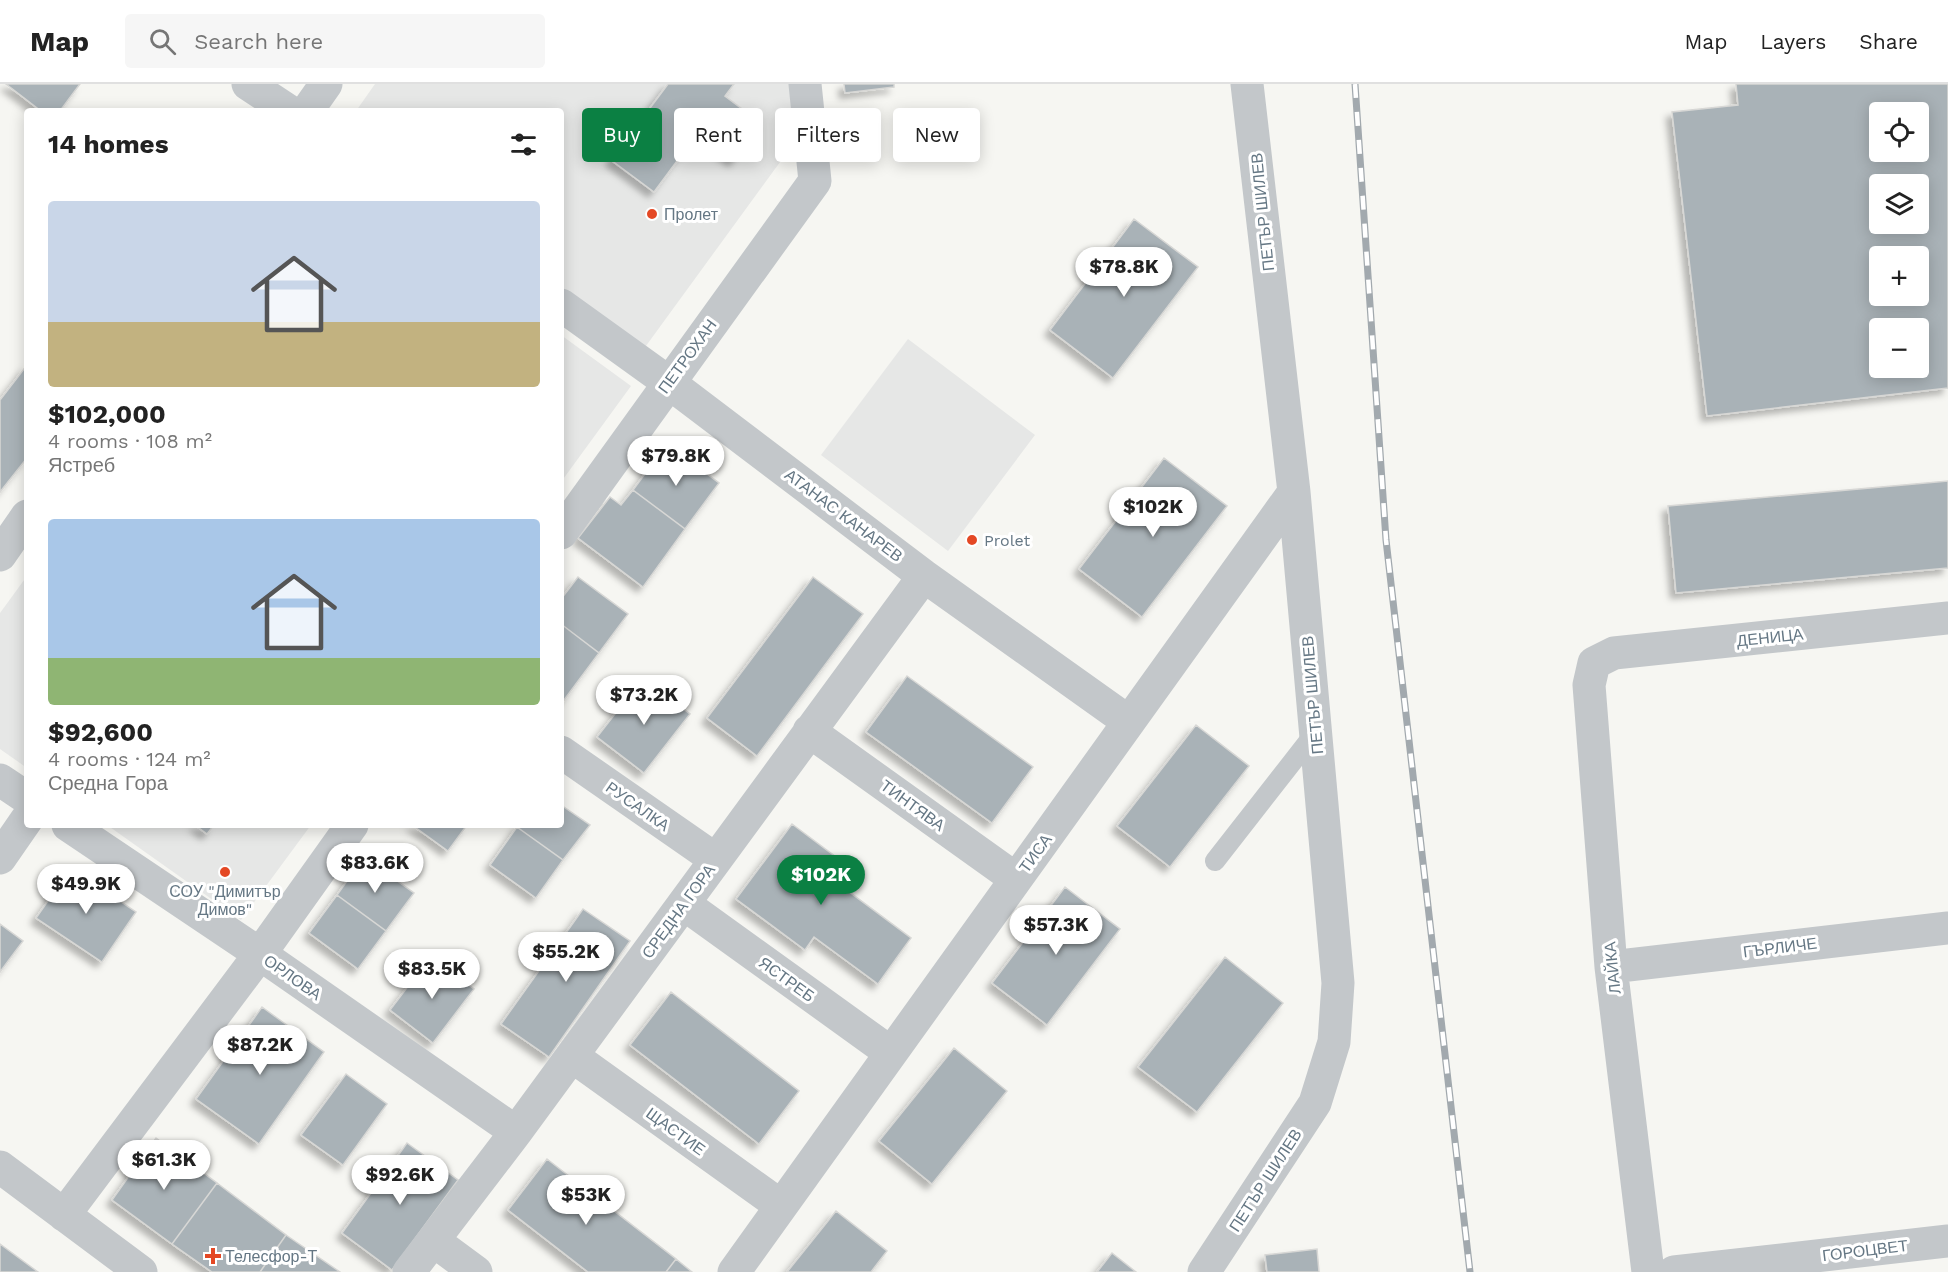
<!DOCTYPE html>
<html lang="en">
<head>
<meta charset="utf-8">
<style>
	:root { --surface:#fff; --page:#f6f6f6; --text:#222; --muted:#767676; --line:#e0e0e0; --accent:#0b8043 }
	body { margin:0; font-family:"Work Sans",sans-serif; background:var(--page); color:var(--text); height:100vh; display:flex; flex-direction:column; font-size:22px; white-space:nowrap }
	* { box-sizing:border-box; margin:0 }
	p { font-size:20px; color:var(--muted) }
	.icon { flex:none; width:33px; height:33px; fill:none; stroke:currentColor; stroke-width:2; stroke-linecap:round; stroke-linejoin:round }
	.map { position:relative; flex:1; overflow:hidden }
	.sheet { position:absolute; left:24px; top:24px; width:540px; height:720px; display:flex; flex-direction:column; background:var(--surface); border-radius:6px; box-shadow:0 3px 15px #0003 }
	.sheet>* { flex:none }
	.banner { position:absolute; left:582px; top:24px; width:570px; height:54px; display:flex; gap:12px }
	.controls { position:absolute; left:1869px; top:18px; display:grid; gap:12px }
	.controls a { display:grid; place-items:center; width:60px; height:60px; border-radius:6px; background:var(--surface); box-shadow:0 3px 15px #0003; font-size:30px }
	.price { position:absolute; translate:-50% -51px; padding:0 14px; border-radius:21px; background:#fff; color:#222; font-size:20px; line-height:39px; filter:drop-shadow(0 2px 3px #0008) }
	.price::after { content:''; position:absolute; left:50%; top:36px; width:18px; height:14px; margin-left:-9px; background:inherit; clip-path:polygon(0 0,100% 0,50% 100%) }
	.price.on { background:var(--accent); color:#fff }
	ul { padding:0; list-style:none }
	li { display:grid; align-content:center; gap:12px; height:318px; padding:0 24px }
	li span { display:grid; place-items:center; height:186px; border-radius:6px; color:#555 }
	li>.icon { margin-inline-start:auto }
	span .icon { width:108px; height:108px; fill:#fffc; stroke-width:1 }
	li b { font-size:26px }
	h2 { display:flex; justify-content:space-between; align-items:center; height:72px; padding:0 24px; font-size:26px }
	.chip { padding:0 21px; border-radius:6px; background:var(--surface); box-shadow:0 3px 15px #0003; font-size:21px; line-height:54px }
	.chip.on { background:var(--accent); color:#fff }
	header { display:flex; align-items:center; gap:36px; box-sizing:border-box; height:84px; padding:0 30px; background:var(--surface); border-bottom:2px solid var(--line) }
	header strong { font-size:28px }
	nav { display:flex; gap:33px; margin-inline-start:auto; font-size:21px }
	.search { width:420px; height:54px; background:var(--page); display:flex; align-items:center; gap:15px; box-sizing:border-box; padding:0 21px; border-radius:6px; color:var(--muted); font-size:22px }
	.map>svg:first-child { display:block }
</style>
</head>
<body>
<header>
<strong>Map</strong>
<div class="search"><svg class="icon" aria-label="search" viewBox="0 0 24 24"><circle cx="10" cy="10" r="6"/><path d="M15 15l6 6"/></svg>Search here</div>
<nav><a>Map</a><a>Layers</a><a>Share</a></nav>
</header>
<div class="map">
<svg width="1948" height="1188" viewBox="0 0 1948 1188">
	<defs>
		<filter id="shadow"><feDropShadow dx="-5.5" dy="5.5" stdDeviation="3" flood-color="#0004"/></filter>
	</defs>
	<rect width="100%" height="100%" fill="#f6f6f2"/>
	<!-- built -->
	<path fill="#e6e7e6" d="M375,0h418l6,52 -156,214 -82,-59v-180h-205z
		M561,251l70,51 -70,96z
		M908,255l127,96 -87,116 -127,-96z
		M27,492v192l-27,-19v-136z
		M107,741h204l-70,95z"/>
	<!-- building -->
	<path fill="#a9b2b7" stroke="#d7d7d5" stroke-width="1.5" fill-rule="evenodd" filter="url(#shadow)" d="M6,0h74l-20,27h-19z
		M668,0h66l-9,12 37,28 -28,37 -37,-27 -43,58 -43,-32z
		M844,0h50v3l-49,6z
		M1736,0h212v304l-241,28 -35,-304 66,-7zM1880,28h38v40h-38zM1880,100h38v40h-38zM1880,172h38v40h-38zM1880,244h38v40h-38z
		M1134,135l64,48 -85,111 -63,-48z
		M27,281v93l-27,34v-92z
		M667,360l52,39 -34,46 -52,-39z
		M1164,374l63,48 -85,111 -63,-48z
		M1948,397v87l-272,25 -8,-87z
		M633,406l52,39 -42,58 -65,-49 32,-41 11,8z
		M578,493l50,37 -29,39 -38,-29v-25z
		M813,493l50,37 -106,142 -50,-38z
		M561,540l38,29 -35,47 -3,-3z
		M907,592l126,91 -41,56 -126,-91z
		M643,594l47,36 -46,59 -47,-36z
		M1196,641l53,41 -79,101 -53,-41z
		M561,721l29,20 -27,35 -46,-33 1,-2h43z
		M792,740l52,39 -12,16 79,59 -33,46 -64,-47 -9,13 -69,-51z
		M195,741h19l-7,9z
		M412,741h55l-19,26z
		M517,743l46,33 -27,38 -46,-33z
		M364,773l50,36 -28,38 -49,-36z
		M71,784l65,44 -34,50 -66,-44z
		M1065,803l55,42 -73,96 -55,-42z
		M337,811l49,36 -28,38 -49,-36z
		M583,825l47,32 -81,116 -48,-33z
		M0,840l23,17 -23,31z
		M431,872l43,33 -41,54 -43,-33z
		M1225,873l58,46 -86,109 -59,-45z
		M671,908l128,99 -40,53 -129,-99z
		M262,923l62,45 -65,92 -63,-45z
		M954,964l53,43 -75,93 -53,-43z
		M346,990l41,30 -44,61 -42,-30z
		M156,1054l61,45 -45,61 -60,-44z
		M407,1059l51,37 -66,90 -50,-37z
		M547,1075l129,100 -10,13h-78l-80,-62z
		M217,1099l69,52 -26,37h-48l-40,-28z
		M836,1127l51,40 -16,21h-84z
		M286,1151l54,37h-80z
		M0,1160l38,28h-38z
		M1317,1165l2,23h-52l-2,-17z
		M1112,1169l24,19h-39z
		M676,1175l16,13h-26z"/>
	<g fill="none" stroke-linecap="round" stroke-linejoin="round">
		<!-- service -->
		<path stroke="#c3c7ca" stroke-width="20" d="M1215,777l100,-128"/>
		<!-- minor -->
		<path stroke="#c3c7ca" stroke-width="33" d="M248,0l41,27
			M307,27l19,-27
			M561,221l107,77 256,194 205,146
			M561,449l254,-352 -10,-97
			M0,471l27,-39
			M809,647l207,148
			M561,668l154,107
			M0,696l27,18
			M68,741l192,129 256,178
			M0,774l27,-39
			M684,820l207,149
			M1611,883l337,-39
			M572,972l209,150
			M0,1083l141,105
			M64,1131l196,-261 92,-129
			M434,1157l42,31
			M409,1188l107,-140 408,-556
			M734,1188l560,-780
			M1204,1188l111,-169 19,-61 4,-59 -44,-491 -47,-408
			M1648,1188l-37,-305 -22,-282 5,-22 20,-10 334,-35
			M1674,1188l274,-31"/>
		<!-- rail casing -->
		<g stroke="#a2a9ae" stroke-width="7">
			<path id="rail" d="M1355,0l31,456 84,732"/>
		</g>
		<!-- rail -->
		<use href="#rail" stroke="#fff" stroke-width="4.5" stroke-dasharray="14" stroke-linecap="butt"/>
	</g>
	<!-- markers -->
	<g fill="#e44824" stroke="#fff" stroke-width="2">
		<circle cx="652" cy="130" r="6"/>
		<circle cx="972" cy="456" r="6"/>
		<circle cx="225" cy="788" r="6"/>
		<path d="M210 1163h6v6h6v6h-6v6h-6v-6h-6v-6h6z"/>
	</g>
	<g text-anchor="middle" stroke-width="6" stroke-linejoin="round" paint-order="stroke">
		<!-- street labels -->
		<g font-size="16" fill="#657784" stroke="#fff">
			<text transform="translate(1262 128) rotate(-96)" y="6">ПЕТЪР ШИЛЕВ</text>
			<text transform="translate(687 272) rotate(-54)" y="6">ПЕТРОХАН</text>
			<text transform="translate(844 431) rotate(37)" y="6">АТАНАС КАНАРЕВ</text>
			<text transform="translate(1770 553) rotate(-6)" y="6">ДЕНИЦА</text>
			<text transform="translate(1312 611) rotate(-95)" y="6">ПЕТЪР ШИЛЕВ</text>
			<text transform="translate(913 721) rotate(36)" y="6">ТИНТЯВА</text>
			<text transform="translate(638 722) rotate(35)" y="6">РУСАЛКА</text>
			<text transform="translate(1035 769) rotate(-54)" y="6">ТИСА</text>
			<text transform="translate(678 827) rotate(-54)" y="6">СРЕДНА ГОРА</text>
			<text transform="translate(1780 863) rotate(-7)" y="6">ГЪРЛИЧЕ</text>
			<text transform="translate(1612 884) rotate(-96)" y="6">ЛАЙКА</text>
			<text transform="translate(293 893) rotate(35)" y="6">ОРЛОВА</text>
			<text transform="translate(787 895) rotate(36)" y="6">ЯСТРЕБ</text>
			<text transform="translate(676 1047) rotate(36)" y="6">ЩАСТИЕ</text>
			<text transform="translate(1265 1096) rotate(-57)" y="6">ПЕТЪР ШИЛЕВ</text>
			<text transform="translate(1865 1166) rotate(-7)" y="6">ГОРОЦВЕТ</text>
		</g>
		<!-- poi labels -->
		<g font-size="16" fill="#657784" stroke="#fff" text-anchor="start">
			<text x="664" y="136">Пролет</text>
			<text x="984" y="462">Prolet</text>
			<text x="225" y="813" text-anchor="middle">СОУ "Димитър<tspan x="225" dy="18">Димов"</tspan></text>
			<text x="225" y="1178">Телесфор-Т</text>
		</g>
	</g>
</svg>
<div class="controls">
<a><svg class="icon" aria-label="locate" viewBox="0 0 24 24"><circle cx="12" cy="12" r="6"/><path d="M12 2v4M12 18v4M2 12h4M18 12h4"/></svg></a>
<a><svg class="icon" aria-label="layers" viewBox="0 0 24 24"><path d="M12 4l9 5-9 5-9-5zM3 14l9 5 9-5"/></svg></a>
<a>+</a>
<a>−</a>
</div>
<b class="price" style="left:1124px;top:214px">$78.8K</b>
<b class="price" style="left:676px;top:403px">$79.8K</b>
<b class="price" style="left:1153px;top:454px">$102K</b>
<b class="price" style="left:644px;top:642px">$73.2K</b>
<b class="price" style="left:375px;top:810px">$83.6K</b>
<b class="price on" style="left:821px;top:822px">$102K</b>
<b class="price" style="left:86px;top:831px">$49.9K</b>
<b class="price" style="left:1056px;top:872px">$57.3K</b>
<b class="price" style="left:566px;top:899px">$55.2K</b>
<b class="price" style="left:432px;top:916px">$83.5K</b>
<b class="price" style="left:260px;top:992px">$87.2K</b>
<b class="price" style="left:164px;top:1107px">$61.3K</b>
<b class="price" style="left:400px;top:1122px">$92.6K</b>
<b class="price" style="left:586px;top:1142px">$53K</b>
<div class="banner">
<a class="chip on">Buy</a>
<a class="chip">Rent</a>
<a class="chip">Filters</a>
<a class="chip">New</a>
</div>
<section class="sheet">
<h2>14 homes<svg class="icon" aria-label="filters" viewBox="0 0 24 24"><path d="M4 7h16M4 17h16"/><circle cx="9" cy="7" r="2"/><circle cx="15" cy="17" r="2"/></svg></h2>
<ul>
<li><span style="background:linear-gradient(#c9d6e8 65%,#c2b280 0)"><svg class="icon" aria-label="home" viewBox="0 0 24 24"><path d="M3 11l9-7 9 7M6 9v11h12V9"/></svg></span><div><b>$102,000</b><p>4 rooms · 108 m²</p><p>Ястреб</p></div></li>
<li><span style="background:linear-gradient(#a9c7e8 75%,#8fb573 0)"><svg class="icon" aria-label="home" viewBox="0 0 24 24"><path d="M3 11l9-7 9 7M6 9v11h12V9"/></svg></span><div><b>$92,600</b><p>4 rooms · 124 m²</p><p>Средна Гора</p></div></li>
</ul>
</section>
</div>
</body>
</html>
